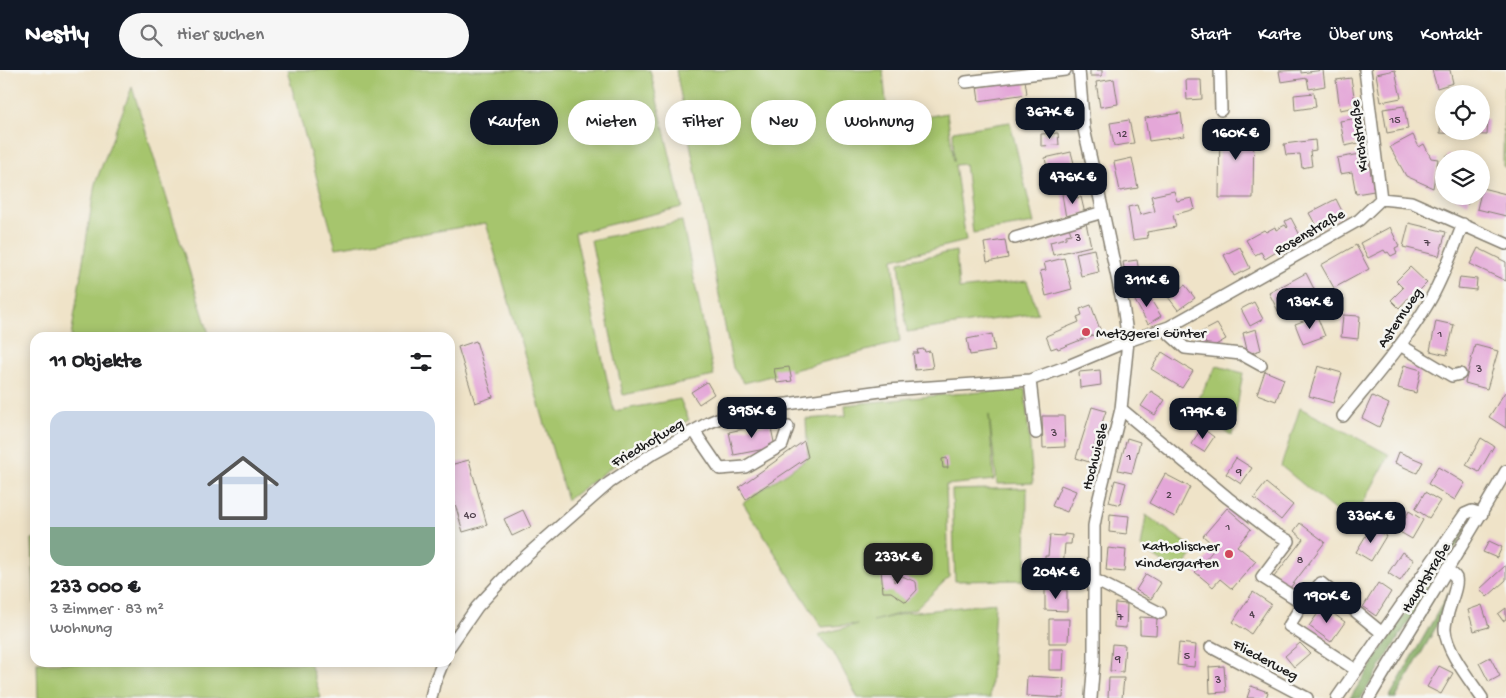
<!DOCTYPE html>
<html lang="de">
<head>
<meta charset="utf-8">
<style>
	:root { --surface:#fff; --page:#f6f6f6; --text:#202124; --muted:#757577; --line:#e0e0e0; --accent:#111827 }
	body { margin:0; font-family:"Gochi Hand",sans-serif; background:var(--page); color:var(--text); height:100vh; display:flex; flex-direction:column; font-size:19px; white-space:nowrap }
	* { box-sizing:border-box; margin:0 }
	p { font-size:16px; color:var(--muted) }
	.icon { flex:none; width:28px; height:28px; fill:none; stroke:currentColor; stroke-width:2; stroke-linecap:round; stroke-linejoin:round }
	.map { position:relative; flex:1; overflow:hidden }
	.side { position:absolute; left:30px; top:262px; width:425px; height:335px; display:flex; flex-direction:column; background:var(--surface); border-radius:15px; box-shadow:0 2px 12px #0003 }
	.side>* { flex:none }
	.banner { position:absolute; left:470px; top:30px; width:475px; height:45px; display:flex; gap:10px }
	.tools { position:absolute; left:1435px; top:15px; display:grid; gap:10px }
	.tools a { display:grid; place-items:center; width:55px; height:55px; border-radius:50%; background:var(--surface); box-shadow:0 2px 12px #0003; font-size:25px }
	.price { position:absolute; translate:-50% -42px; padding:0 11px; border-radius:10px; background:var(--accent); color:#fff; font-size:16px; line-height:32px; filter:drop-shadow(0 1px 2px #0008) }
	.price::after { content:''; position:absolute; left:50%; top:30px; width:15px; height:11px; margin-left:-8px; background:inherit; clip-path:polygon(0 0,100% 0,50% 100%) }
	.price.selected { background:#222; color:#fff }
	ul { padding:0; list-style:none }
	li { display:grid; align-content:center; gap:10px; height:265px; padding:0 20px }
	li+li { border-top:1px solid var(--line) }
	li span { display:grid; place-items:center; height:155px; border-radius:15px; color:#555 }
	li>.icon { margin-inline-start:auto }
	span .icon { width:90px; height:90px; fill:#fffc; stroke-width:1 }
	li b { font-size:21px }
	h2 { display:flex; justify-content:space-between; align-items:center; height:60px; padding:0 20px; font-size:21px }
	.tag { padding:0 18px; border-radius:22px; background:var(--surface); box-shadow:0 2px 12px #0003; font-size:18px; line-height:45px }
	.tag.selected { background:var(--accent); color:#fff }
	header { display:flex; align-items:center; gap:30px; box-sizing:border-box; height:70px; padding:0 25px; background:var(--accent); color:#fff }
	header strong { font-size:24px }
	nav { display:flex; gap:28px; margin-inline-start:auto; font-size:18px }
	.search { width:350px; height:45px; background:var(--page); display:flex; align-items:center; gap:12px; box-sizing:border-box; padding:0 18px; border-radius:28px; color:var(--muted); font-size:19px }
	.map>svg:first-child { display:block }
</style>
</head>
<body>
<header>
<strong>Nestly</strong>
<div class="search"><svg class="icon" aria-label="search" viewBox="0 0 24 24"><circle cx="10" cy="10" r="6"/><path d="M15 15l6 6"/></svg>Hier suchen</div>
<nav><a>Start</a><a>Karte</a><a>Über uns</a><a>Kontakt</a></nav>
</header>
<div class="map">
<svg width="1506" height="628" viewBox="0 0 1506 628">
	<rect width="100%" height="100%" fill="#f6f6f2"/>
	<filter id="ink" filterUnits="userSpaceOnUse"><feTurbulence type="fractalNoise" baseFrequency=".02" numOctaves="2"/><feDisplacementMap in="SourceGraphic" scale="10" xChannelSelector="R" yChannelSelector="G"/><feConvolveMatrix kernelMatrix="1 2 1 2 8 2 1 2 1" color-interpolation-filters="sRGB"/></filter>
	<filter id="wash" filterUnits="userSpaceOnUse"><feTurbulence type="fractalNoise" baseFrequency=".0096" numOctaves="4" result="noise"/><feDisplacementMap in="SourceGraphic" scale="20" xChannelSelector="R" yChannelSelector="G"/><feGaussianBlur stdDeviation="1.12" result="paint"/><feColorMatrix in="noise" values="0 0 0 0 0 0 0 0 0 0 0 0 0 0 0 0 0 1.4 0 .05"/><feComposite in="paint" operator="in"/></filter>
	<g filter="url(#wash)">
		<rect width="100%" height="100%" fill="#efe3c8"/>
		<!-- green -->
		<path fill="#a6c56d" stroke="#617044" d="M287,0h363l32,137 -107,26 39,178 66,-12 9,21 -42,21 -80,59 -81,-277 -150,25z
			M676,0h207l5,54 59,-11 7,48 -1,-30 57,-9 24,101 -61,10 -8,-69 -10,1 11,76 -73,18 7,83 -156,41 -11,-15z
			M132,17l78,250h-139l24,-153z
			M1504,17h2v81l-3,-2z
			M682,151l32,155 -91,19 -32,-155z
			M956,181l3,38 68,-8 11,32 -131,19 -8,-70z
			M1217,296l26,7 -11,63 -39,-28z
			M1025,319l8,94 -36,1 -8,-69 5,65 -48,5 3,92 -33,32 -43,12 34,-8 88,-10 -5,95h-132l-25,-46 -15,-17 40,-11 -36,3 -79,-124 65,-45 -2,-39 40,-3 -1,-11 95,-10z
			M1300,338l90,47 -39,69 -70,-58z
			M1027,418l-1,92 -71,1 -3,-91z
			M1146,445l50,35 -18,23 -37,-26z
			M35,468v82l-3,-81z
			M37,593h273l11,35h-283z"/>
		<!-- forest -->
		<path fill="#84aa60" stroke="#50633e" d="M1462,457h6l-107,171h-11z
			M1449,522l-14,37 -39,69h-7z"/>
		<g id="blocks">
			<!-- building -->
			<path fill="#e4a7d8" d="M1090,0h12v6h-12z
				M1301,0v3l22,-3 2,16 -16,3 -2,-11 -26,4 -2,-11z
				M1395,0l6,28 -20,4 -5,-28z
				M1432,0h18l3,13 -16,5z
				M1351,8l5,29 -16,3 -4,-30z
				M1114,9l4,25 -18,3 -4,-25z
				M1025,10l2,14 -48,7 -2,-14z
				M1186,10h15l1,19 -15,1z
				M1314,23l2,14 -21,3 -1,-15z
				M1048,31l3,23 -18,3 -4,-23z
				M1404,36l4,23 -21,4 -4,-24z
				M1181,43l3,23 -35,5 -4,-23z
				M1441,47h3v14h37v-12h7l-1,16 -47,-2z
				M1358,48l5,24 -18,4 -5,-25z
				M1129,50l5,23 -20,3 -4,-23z
				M1220,54l34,1 -1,73h-34z
				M1058,63l1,12 -18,1v-12z
				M1413,65l6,12 5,-3 7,14 7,1 -5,29 -27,-12 -16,-29z
				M1315,70l1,10 -6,1 2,15 -10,2 -2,-14 -14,1 -2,-11z
				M1071,82l4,15 -27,6 -3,-15z
				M1367,83l7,38 -18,3 -4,-22 -12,2 -3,-16z
				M1447,85l17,3v1h-18z
				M1132,88l6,30 -18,3 -6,-29z
				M1443,110h1v12l-3,-1z
				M1482,118l24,6v22l-29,-7z
				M1075,121l1,7 5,-1 4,17 -19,4 -4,-24z
				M1174,121l3,10 15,-3 3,11 -22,6 3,12 -29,5 1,6 -15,2 -5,-33 9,-2 3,10 15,-4 -4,-15z
				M1451,126h19l-2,8z
				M1336,129l8,16 -26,14 -9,-16z
				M1291,148l10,19 -36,22 -4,-7 -6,3 -9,-15 18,-10 2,2 9,-5 1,3 9,-5 2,3 1,-1 -3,-6z
				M1086,153l5,23 -38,9 -3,-13 16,-4v-3l5,-1 -2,-7z
				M1409,153l37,9 -7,24 -36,-9z
				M1390,157l9,19 -4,2 2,5 -6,3 -3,-4 -2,1 -2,-3 -16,8 -8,-15z
				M1005,170l3,18 -21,4 -3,-19z
				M1356,175l13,24 -35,19 -13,-23z
				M1240,177l10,21 -16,8 -10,-21z
				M1478,178l28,14v19l-36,-17z
				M1094,179l5,23 -18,4 -5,-23z
				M1064,188l8,31 -26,7 -6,-25 6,-1 -2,-7z
				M1137,190l5,29 -14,2 -5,-29z
				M1410,197l17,16 -13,13 -2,-2 -13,14 -8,-8 12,-12 -7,-7z
				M1306,203l8,16 -21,11 -2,-4 -7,4 4,8 -9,5 -10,-20z
				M1460,207l17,2 -1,11 -18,-2z
				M1185,215l10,13 -17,12 -10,-13z
				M1146,222l15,24 -13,8 -14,-25z
				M1254,232l9,17 -13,7 -9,-17z
				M1091,235l10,27 -43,17 -1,-2 -6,2 -5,-13 33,-14 -2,-5 5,-2 -2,-6z
				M1343,245l17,1 -2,23 -17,-2z
				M1317,246l8,20 -22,8 -8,-20z
				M1436,251l18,4 -7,30 -17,-4z
				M1217,254l9,15 -17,10 -9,-16z
				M1256,259l5,21 -13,4 -5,-21z
				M992,264l3,17 -25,4 -3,-16z
				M476,271l17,56 -18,6 -17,-56z
				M1475,275l23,6 -11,38 -22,-6z
				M924,279l1,3 5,-1 3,17 -18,2 -2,-17h5l-1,-3z
				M1162,282l31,19 -11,17 -31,-19z
				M1404,295l17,5 -5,23 -18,-5z
				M1318,296l24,7 -9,30 -24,-7z
				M789,297l3,14 -15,2 -3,-14z
				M1100,300l1,15 -21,3 -1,-16z
				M1265,301l19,8 -8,22 -19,-7z
				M707,312l7,12 -15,10 -8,-12z
				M1151,321l14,9 -10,15 -14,-9z
				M1505,322l1,1v35l-17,-11z
				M1372,326l17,8 -10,23 -17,-9z
				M1092,337l14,4 -17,51 -13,-4z
				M1042,346h22l1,31 -22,1z
				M770,353l5,24 -41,8 -5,-23z
				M1202,358l12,9 -10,15 -13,-8z
				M1127,368l13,4 -8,31 -14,-3z
				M1481,368l13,8 -15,26 -13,-7z
				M804,371l4,16 -62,42 -7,-12z
				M1399,382l24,10 -6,11 -22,-10z
				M947,388l1,10h-5l-1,-9z
				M1236,388l16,10 -11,16 -15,-10z
				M469,390l18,65 -24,7 -13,-46v-21z
				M1438,397l27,16 -10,17 -27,-16z
				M1165,404l25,13 -15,30 -26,-14z
				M1115,410l11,3 -6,22 -11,-3z
				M1266,413l27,22 -12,15 -27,-22z
				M1061,415l15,6 -9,21 -15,-6z
				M1425,422l15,9 -11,17 -14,-9z
				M1227,438l24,21 -14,17 19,15 -24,28 -12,-10 -7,8 -18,-15 21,-25 -13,-11z
				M523,440l8,17 -19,9 -8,-17z
				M1409,441l14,9 -11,19 -14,-8z
				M1110,444l19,2 -2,18 -18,-2z
				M1300,453l25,19 -35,46 -16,-11 29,-38 -9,-8z
				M1371,457l15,9 -15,25 -15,-9z
				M1064,464l8,1 -1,9h-6l-2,25 -16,-1 1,-5 -3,-1v-6h3l2,-21 14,1z
				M1489,471l13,6 -5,11 -14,-6z
				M1108,478l18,2 -2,22 -18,-2z
				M1402,482l12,8 -14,21 -12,-8z
				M1506,495v15l-19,17 -7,-8z
				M893,498l1,14 8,-6 14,6 1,8 -11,12 -15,-10h-8l-2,-23z
				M1146,504l15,9 -10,16 -15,-9z
				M1378,513l13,9 -15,24 -13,-9z
				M1045,520h22v21l-22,-1z
				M1253,522l18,12 -20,30 -18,-12z
				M1115,533l12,1 -1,24 -12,-1z
				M1482,535l7,22 -15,4 -6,-21z
				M1323,536l22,16 -14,20 -22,-16z
				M1506,538v11l-3,2 -5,-7z
				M1140,547l17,1 -1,17 -16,-1z
				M1049,549h20l-1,24h-19z
				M1179,573l17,2 -2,22 -17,-2z
				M1300,573l10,10 -16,14 -9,-11z
				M1112,574l13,1 -2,27 -13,-1z
				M1049,579h15l-1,21h-14z
				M1490,587l10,19 -11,6 -10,-19z
				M1224,596l2,26 -16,1 -1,-26z
				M1439,596l14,7 -12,21 -14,-7z
				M1027,606l37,2 -1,20 -37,-2z
				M1109,608h15l-2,20h-14z
				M1251,616l17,6 -2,6h-19z"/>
		</g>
	</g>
	<g filter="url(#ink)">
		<use href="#blocks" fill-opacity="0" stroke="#868072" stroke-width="1"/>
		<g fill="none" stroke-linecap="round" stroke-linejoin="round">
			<!-- minor casing -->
			<g stroke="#868072" stroke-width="14">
				<path id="minor" d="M1079,0l5,59 19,83 20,93 5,36 -7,68 -22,89 -5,28v134l-3,38
					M1220,0l1,40
					M1365,0l16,129
					M966,12l99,-12
					M1015,168l88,-26
					M1164,259l21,19 56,6 20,11
					M1400,275l52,31 8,-2
					M1030,310l6,53
					M1121,339l107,89 43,33 18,10 -27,36 41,26
					M1343,346c30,-37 62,-73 86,-114 14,-24 24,-52 34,-78
					M694,361l26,38 25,-2 37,-22 6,-18
					M1447,500c3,2 7,4 9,8 3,9 -12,38 -11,52 1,21 25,50 37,68
					M1093,509l67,34
					M450,576l27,-39 40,-43 92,-81 43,-29 56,-31 29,-12 107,-15 44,-6 142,-10 38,-14 60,-25 41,-14 190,-107 22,-21 30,3 95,42
					M1211,577l96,51
					M1356,600l-67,-44 14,-23 18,-20 61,50
					M431,628l3,-14 9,-22
					M1337,628l128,-184 7,-3 10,3
					M1369,628c45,-76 93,-150 137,-227"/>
			</g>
			<!-- minor -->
			<use href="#minor" stroke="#fff" stroke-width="11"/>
		</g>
	</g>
	<!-- markers -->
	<g fill="#d1495b" stroke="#f6f6f2" stroke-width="2">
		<circle cx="1086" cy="262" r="5"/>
		<circle cx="1229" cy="484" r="5"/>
	</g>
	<g text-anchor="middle" stroke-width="5" stroke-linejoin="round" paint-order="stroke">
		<!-- number labels -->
		<g font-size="12" fill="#4e3f4b">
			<text x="1395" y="53">15</text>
			<text x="1122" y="67">12</text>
			<text x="1078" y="171">3</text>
			<text x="1427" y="176">7</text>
			<text x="1440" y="267">1</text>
			<text x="1479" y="302">3</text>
			<text x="1054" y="366">3</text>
			<text x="1129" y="390">1</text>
			<text x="1239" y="405">9</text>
			<text x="1169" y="428">2</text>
			<text x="470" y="448">40</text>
			<text x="1228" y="460">1</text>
			<text x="1300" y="493">8</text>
			<text x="1252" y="547">4</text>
			<text x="1120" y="550">7</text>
			<text x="1187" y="589">5</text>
			<text x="1118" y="592">9</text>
			<text x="1218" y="613">3</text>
		</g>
		<!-- street labels -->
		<g font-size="15" fill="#1c1c1c" stroke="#f6f6f2">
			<text transform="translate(1358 66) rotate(-97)" y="5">Kirchstraße</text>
			<text transform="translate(1309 161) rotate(-30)" y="5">Rosenstraße</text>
			<text transform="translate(1399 247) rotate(-56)" y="5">Asternweg</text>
			<text transform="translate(647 372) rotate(-31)" y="5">Friedhofweg</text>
			<text transform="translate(1094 386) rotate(-76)" y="5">Hochwiesle</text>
			<text transform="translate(1425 507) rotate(-58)" y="5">Hauptstraße</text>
			<text transform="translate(1266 589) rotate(28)" y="5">Fliederweg</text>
		</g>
		<!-- poi labels -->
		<g font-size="15" fill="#1c1c1c" stroke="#f6f6f2" text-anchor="start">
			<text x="1096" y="267">Metzgerei Günter</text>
			<text x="1219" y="480" text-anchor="end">Katholischer<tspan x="1219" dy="17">Kindergarten</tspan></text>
		</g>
	</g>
</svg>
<div class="tools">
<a><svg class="icon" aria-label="locate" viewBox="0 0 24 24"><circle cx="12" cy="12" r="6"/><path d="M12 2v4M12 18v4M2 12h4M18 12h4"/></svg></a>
<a><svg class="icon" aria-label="layers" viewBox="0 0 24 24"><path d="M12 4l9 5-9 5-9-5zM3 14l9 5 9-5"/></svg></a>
</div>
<b class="price" style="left:1050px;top:70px">367K €</b>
<b class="price" style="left:1236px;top:91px">160K €</b>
<b class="price" style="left:1073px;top:135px">476K €</b>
<b class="price" style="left:1147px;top:238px">311K €</b>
<b class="price" style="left:1310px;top:260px">136K €</b>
<b class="price" style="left:752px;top:369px">395K €</b>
<b class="price" style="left:1203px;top:370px">179K €</b>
<b class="price" style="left:1371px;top:474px">336K €</b>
<b class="price selected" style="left:898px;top:515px">233K €</b>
<b class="price" style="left:1056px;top:530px">204K €</b>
<b class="price" style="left:1327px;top:554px">190K €</b>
<div class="banner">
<a class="tag selected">Kaufen</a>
<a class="tag">Mieten</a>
<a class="tag">Filter</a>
<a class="tag">Neu</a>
<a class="tag">Wohnung</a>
</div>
<section class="side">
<h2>11 Objekte<svg class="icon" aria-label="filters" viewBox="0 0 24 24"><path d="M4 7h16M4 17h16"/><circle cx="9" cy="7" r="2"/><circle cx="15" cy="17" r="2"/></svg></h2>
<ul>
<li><span style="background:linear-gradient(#c9d6e8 75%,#7fa58c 0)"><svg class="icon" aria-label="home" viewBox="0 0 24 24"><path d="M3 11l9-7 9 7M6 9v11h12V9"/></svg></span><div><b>233 000 €</b><p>3 Zimmer · 83 m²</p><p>Wohnung</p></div></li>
</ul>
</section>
</div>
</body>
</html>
